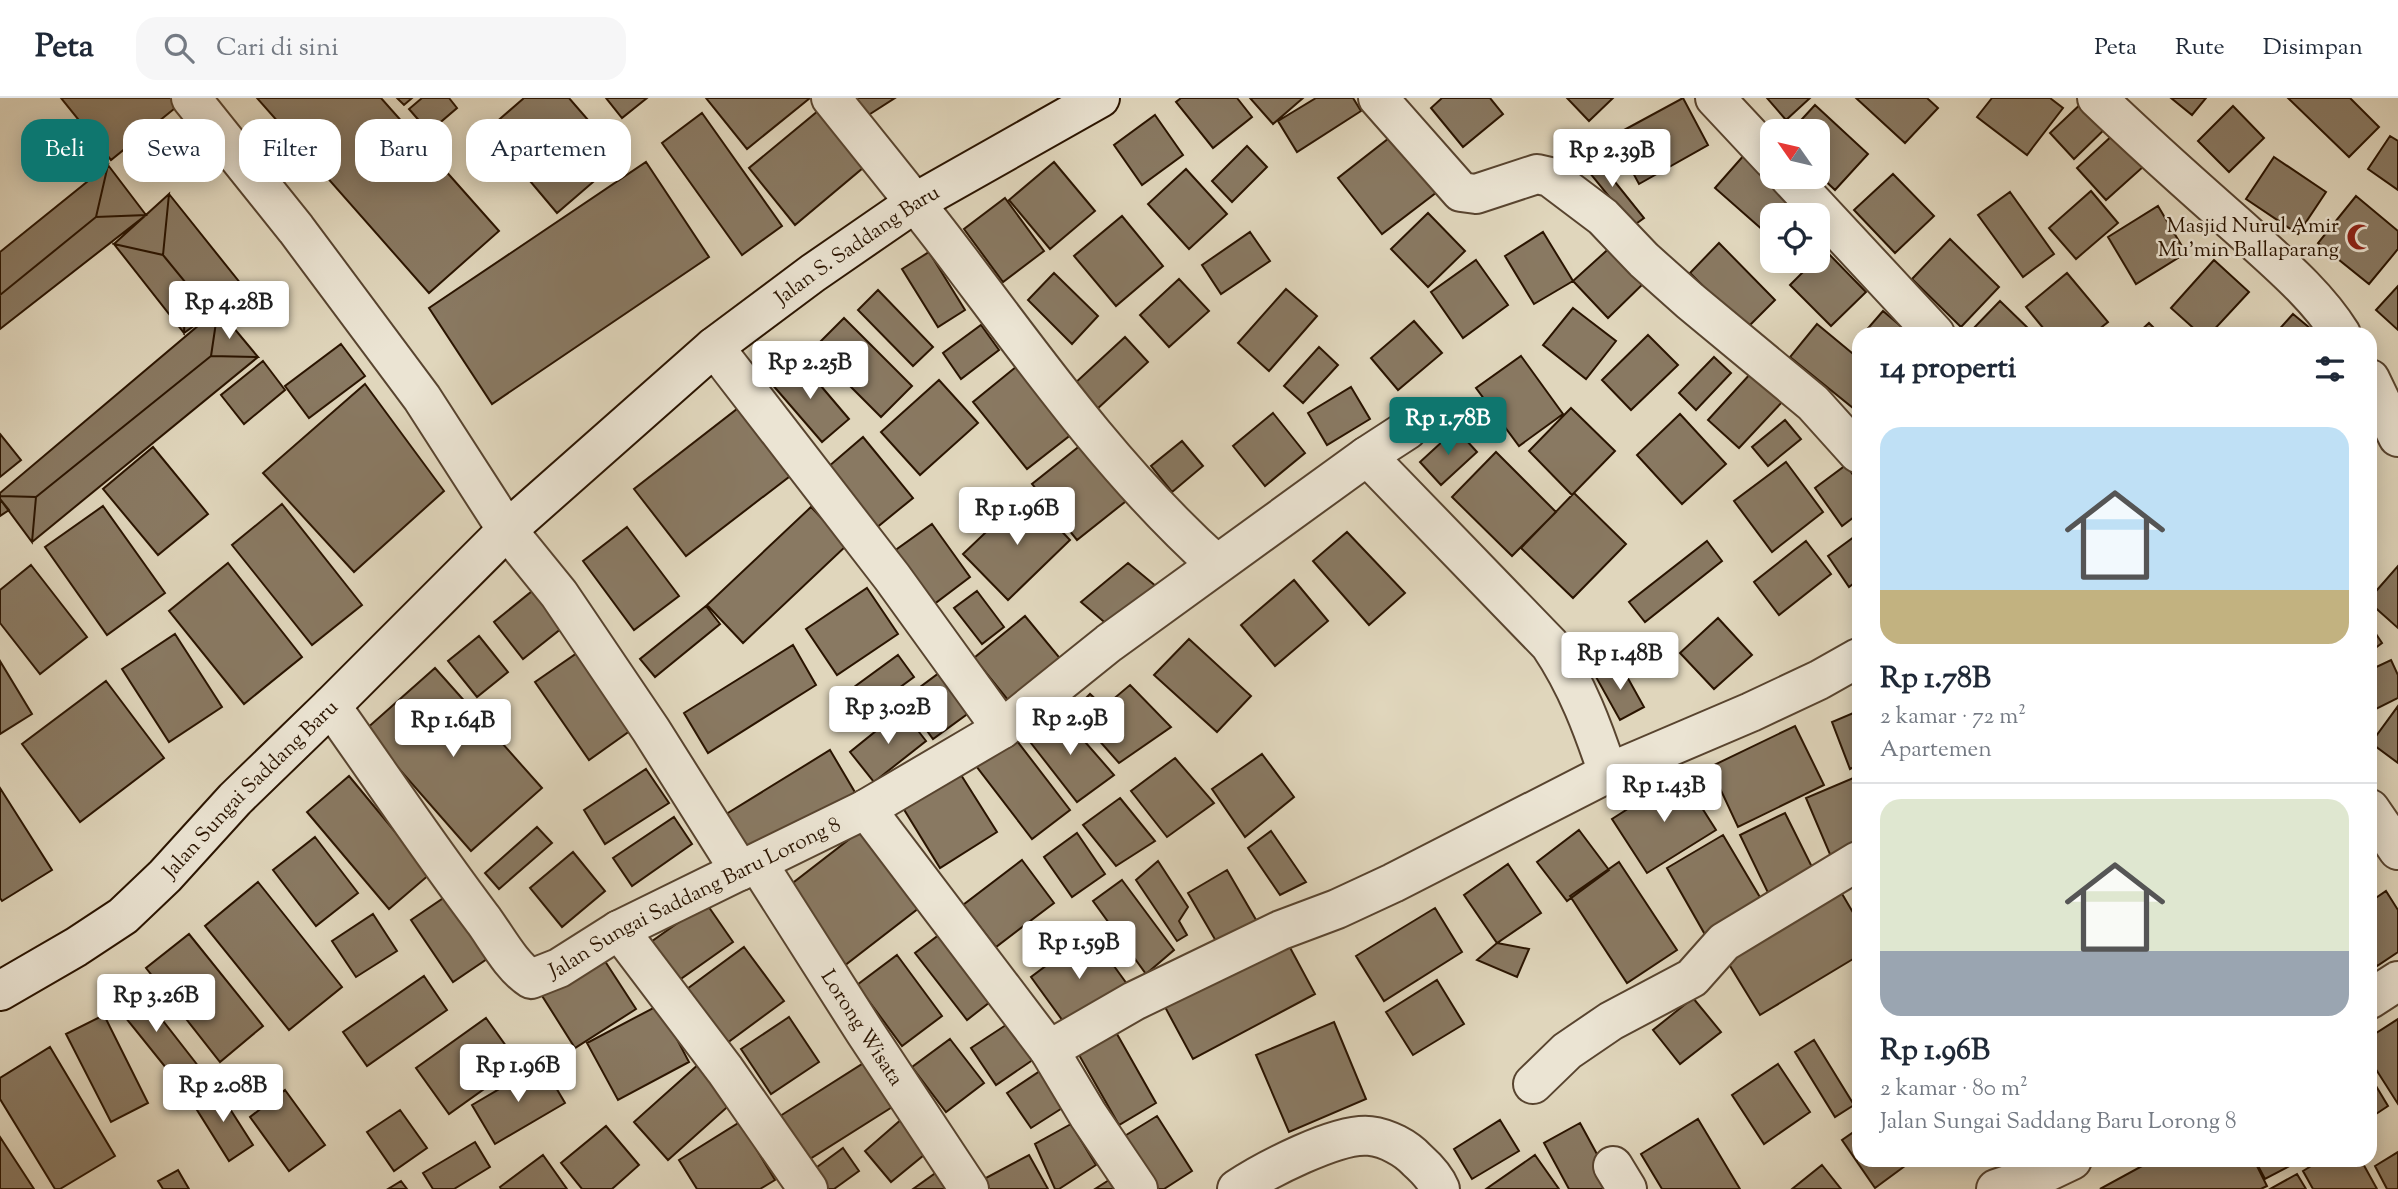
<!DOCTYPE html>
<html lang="id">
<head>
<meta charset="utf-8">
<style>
	:root { --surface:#fff; --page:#f6f6f7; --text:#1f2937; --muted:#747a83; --line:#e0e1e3; --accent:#0f766e }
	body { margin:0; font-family:"Sorts Mill Goudy",serif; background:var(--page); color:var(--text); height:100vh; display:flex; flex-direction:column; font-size:26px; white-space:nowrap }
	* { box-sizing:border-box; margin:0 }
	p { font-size:23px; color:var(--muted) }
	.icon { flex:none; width:38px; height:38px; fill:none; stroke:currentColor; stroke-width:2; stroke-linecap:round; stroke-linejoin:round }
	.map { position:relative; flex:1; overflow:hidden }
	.details { position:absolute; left:1852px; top:229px; width:525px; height:840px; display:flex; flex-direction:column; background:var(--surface); border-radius:21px; box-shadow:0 4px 18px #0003 }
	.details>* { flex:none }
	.guide { position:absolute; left:21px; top:21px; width:665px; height:63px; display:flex; gap:14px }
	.needle { width:46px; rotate:304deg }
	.tools { position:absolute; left:1760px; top:21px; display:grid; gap:14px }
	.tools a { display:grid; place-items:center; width:70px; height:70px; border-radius:14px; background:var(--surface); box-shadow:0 4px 18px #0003; font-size:35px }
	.price { position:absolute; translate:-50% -60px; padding:0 16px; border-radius:7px; background:#fff; color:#222; font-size:23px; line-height:46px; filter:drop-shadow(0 2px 4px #0008) }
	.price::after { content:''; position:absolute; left:50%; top:42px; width:21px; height:16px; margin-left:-10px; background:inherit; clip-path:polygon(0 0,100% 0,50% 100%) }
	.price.on { background:var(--accent); color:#fff }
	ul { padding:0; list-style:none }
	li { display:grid; align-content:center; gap:14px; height:371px; padding:0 28px }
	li+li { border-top:2px solid var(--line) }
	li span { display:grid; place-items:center; height:217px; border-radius:21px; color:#555 }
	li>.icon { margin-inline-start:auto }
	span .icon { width:126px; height:126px; fill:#fffc; stroke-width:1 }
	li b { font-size:30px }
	h2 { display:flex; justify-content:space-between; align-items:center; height:84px; padding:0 28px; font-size:30px }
	.pill { padding:0 24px; border-radius:21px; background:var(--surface); box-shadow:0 4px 18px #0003; font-size:24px; line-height:63px }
	.pill.on { background:var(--accent); color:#fff }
	header { display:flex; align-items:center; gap:42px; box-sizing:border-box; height:98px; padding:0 35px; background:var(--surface); border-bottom:2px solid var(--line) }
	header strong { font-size:33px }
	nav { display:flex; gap:38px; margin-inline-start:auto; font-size:24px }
	.search { width:490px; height:63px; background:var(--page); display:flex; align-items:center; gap:18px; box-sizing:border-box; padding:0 24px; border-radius:21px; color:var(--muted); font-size:26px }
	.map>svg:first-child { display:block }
</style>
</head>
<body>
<header>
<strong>Peta</strong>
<div class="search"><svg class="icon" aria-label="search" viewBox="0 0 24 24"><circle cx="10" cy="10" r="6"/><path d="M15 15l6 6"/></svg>Cari di sini</div>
<nav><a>Peta</a><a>Rute</a><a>Disimpan</a></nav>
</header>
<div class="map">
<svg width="2398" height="1091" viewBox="0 0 2398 1091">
	<rect width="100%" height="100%" fill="#e0d6bc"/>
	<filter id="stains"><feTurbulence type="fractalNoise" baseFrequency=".00286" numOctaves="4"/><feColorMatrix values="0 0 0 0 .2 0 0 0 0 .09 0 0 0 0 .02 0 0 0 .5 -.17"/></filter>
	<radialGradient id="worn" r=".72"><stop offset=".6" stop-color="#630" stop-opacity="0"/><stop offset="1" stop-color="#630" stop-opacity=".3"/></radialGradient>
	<!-- building -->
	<path fill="#897962" stroke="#2a1400" stroke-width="2" d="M61,0h122l2,2 -74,60z
		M257,0h124l118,133 -70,62z
		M397,0h15l-8,7z
		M422,0h27l8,10 -28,24 -20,-23z
		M524,0h45l52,60 -64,55 -70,-83z
		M606,0h41l-25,20z
		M706,0h104l-63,51z
		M854,0h41l-28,18z
		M1181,0h56l15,19 -39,31 -37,-46z
		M1250,0h53l-30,26z
		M1316,0h37l8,13 -64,41 -19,-31z
		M1442,0h48l13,16 -40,33 -32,-39z
		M1567,0h46l-24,23z
		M1683,0l25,47 -69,39 -26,-48z
		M1767,0h43l-24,22z
		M1856,0h71l11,10 -33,35z
		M1992,0h58l13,10 -36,47 -50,-38z
		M2087,0l24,25 -37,36 -24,-26z
		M2171,0h35l-14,17z
		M2288,0h62l29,29 -30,30z
		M1815,7l53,49 -33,36 -17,-16v-43h-27z
		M824,8l46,56 -75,63 -46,-57z
		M2233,8l31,32 -35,34 -31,-31z
		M702,15l80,113 -40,29 -80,-112z
		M1155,17l28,40 -41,30 -28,-40z
		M2115,35l29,33 -38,34 -29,-32z
		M1393,37l44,57 -55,42 -44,-56z
		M2390,38l8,5v49l-30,-21z
		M1247,48l20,21 -35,35 -20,-21z
		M1591,54l53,66 -11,8 -53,-65z
		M1745,56l69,61h-41v24l-58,-51z
		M2274,59l52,35 -28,42 -52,-35z
		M646,64l63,95 -217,147 -63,-96z
		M1054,64l41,49 -45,38 -41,-49z
		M108,67l38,50 -146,114v-77z
		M108,67l-12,52 -96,78v-43z
		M108,67l38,50 -50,2z
		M1186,71l41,45 -38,35 -41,-45z
		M1893,76l41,42 -39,37 -41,-43z
		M2091,93l27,32 -42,36 -27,-31z
		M2010,94l44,62 -31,23 -45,-62z
		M169,96l76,95 -61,44 -70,-89z
		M169,96l-6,61 -49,-11z
		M2356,98l42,35v18l-29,35 -51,-41z
		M1005,100l39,53 -41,31 -39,-53z
		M2158,108l28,47 -50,31 -28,-47z
		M1428,115l37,38 -37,36 -37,-38z
		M1122,118l41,50 -47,40 -42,-50z
		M1250,134l20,29 -49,33 -19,-29z
		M1543,134l30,49 -39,23 -29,-48z
		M1950,141l49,48 -38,40 -49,-48z
		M1719,145l56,57 -29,29 -56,-56z
		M114,146l49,11 23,28 -2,50z
		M1614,146l33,36 -39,38 -35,-37z
		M1825,152l41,42 -35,34 -41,-41 24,-24h4v-4z
		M929,154l36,58 -27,17 -36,-58z
		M1476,162l32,45 -45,33 -32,-46z
		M2214,162l35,32 -39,42h-10l-29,-26z
		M1054,175l44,43 -26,28 -44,-44z
		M2067,175l41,49 -15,12h-45l-22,-27z
		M1179,181l30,32 -40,36 -29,-32z
		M186,185l59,6 -61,44z
		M2398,188v44l-22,-20z
		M1286,191l31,27 -48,55 -31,-28z
		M878,192l55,57 -20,19 -55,-56z
		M2000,203l34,33h-62l-2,-2z
		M1573,210l43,33 -30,38 -43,-34z
		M218,211l40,48 -226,185 -32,-43v-6z
		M218,211l40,48 -47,-1z
		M218,211l-7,47 -175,141 -36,-1v-3z
		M1883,213l27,23h-47z
		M2293,216l24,20h-42z
		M844,220l68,68 -31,31 -68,-68z
		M1414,223l28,32 -44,37 -27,-32z
		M2149,225l11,11h-23z
		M1817,226l41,34v43l-5,7 -63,-51z
		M981,227l18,25 -38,29 -18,-26z
		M1648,237l30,30 -47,45 -29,-30z
		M1125,239l23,25 -52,48 -23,-25z
		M341,246l24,32 -56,42 -24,-32z
		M1319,249l19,18 -35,38 -19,-17z
		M1521,258l42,58 -44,32 -43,-58z
		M1714,259l17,16 -35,37 -17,-17z
		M798,261l51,60 -27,23 -51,-59z
		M263,263l22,29 -41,34 -23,-29z
		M1022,264l55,68 -50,39 -54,-67z
		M1752,274l31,29 -44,47 -31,-28z
		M939,282l39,43 -58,52 -39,-43z
		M365,286l79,107 -90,81 -91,-99z
		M1351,289l19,32 -43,26 -19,-32z
		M746,304l52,68 -112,86 -52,-67z
		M1571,310l44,43 -43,44 -43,-44z
		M1273,315l32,40 -40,33 -32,-40z
		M1680,316l46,50 -44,40 -45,-49z
		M1785,322l16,19 -33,27 -16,-19z
		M1456,331l21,23 -36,33 -21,-23z
		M0,336l21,26 -21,17z
		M863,339l50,61 -43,35 -49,-60z
		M1091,339l44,57 -58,46 -45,-56z
		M1182,343l21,25 -31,26 -21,-26z
		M153,349l55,67 -50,41 -55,-66z
		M1496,354l60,60 -44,44 -60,-59z
		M1786,364l37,50 -51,40 -38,-51z
		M1846,367l12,17v32l-16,12 -27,-38z
		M1574,395l52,51 -53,54 -52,-50z
		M1026,396l44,46 -62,60 -45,-46z
		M2370,397l5,15 -5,2z
		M0,398l36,1 -4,45 -32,-43z
		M0,401l9,11 -9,6z
		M0,401l9,11 -9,6z
		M282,406l80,101 -50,40 -80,-100z
		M103,408l62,87 -58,42 -62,-88z
		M811,409l36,38 -104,98 -36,-38z
		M932,426l38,53 -41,31 -39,-54z
		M627,429l52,69 -45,34 -51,-69z
		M1347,434l58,61 -36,32 -56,-64z
		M1858,436v46l-9,7 -21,-31z
		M1707,443l15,20 -77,61 -16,-20z
		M1806,443l25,33 -52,41 -25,-33z
		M228,465l74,94 -58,47 -75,-93z
		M1128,465l29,24 -47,40 -29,-25z
		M31,467l56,72 -47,37 -40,-51v-33z
		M2398,468v62l-28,-25v-5z
		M1294,482l34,41 -53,45 -34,-41z
		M542,485l30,37 -49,39 -29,-37z
		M867,490l31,46 -61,41 -31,-46z
		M977,493l27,36 -22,17 -28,-36z
		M706,508l14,18 -65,53 -15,-18z
		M1025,518l43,52 -52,42 -42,-52z
		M1718,520l34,37 -38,34 -34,-36z
		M2370,527l12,18 -12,9z
		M175,536l47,73 -53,35 -47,-73z
		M479,538l29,36 -31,25 -29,-36z
		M1189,541l62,57 -34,36 -63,-57z
		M793,547l23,40 -108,68 -24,-40z
		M580,553l54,77 -45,32 -54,-78z
		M898,557l16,22 -48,35 -16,-22z
		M2391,562l7,15v23l-28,14v-42z
		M0,563l32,53 -32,20z
		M1620,566l24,43 -24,13 -24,-43z
		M947,569l30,40 -44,32 -29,-40z
		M435,570l107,120 -71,63 -106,-121z
		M106,583l58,77 -84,64 -58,-78z
		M1130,587l41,42 -52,36 -46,-52 17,-17 14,13z
		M2398,608v57l-27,-20z
		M902,612l24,31 -52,41 -24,-30z
		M1058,613l56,64 -37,27 -50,-64z
		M1858,613v54l-8,4 -18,-47z
		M1795,628l29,59 -86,42 -28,-60z
		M1011,635l59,77 -38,29 -59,-77z
		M830,652l26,44 -106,66 -27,-44z
		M1262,656l32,43 -49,40 -33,-48z
		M1175,660l39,45 -47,34 -36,-46z
		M956,669l41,65 -57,36 -40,-65z
		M646,671l23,34 -64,41 -21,-34z
		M1681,677l35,55 -69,43 -35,-54z
		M349,678l81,98 -41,35 -82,-97z
		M1858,678v71l-26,12 -26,-61z
		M0,690l52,82 -50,31 -2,-3z
		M1120,700l35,43 -39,25 -33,-41z
		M1785,715l34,68 -46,22 -33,-68z
		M674,719l18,27 -60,42 -19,-28z
		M869,726l59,77 -84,65 -59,-77z
		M537,729l15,16 -53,46 -14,-16z
		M1579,732l30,40 -42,31 -30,-39z
		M1271,733l35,51 -26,13 -32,-47z
		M1077,735l28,41 -33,23 -28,-40z
		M1723,737l41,69 -57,34 -40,-70z
		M315,739l43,56 -42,33 -43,-56z
		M573,754l32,39 -43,36 -32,-39z
		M1022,762l32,43 -58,44 -33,-42z
		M1158,763l30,46 -9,14 8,14 -10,6 -41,-61z
		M1619,764l58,88 -50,33 -57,-87z
		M1508,766l33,49 -44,30 -33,-48z
		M1227,772l32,55 -39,23 -32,-55z
		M1122,782l52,70 -28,24 -53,-73z
		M258,784l84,105 -53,43 -84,-104z
		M1838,789l20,34v35l-98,59 -36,-59z
		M2386,793l12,19v42l-21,14 -7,-12v-52z
		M445,799l42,62 -34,23 -42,-62z
		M706,805l27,39 -58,41 -27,-39z
		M1435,810l27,44 -78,49 -28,-45z
		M373,816l24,37 -41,26 -24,-36z
		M948,830l51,67 -32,25 -52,-67z
		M1090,835l37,51 -59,44 -37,-51z
		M189,836l74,92 -43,36 -74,-94z
		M1287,844l28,52 -122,65 -28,-52z
		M1497,845l32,6 -12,28 -40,-17z
		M744,849l40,54 -57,42 -40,-54z
		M599,854l37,57 -61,39 -36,-57z
		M897,857l45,61 -40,30 -45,-61z
		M424,878l23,34 -80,56 -24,-34z
		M1437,882l27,44 -51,31 -27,-43z
		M135,887l64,82 -20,17 -66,-82z
		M1693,900l28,34 -41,32 -27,-34z
		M659,907l30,57 -71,38 -31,-57z
		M104,917l44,88 -37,19 -45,-88z
		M789,919l30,45 -48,32 -30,-45z
		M486,920l33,46 -70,50 -33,-46z
		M2398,921v85l-28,-44v-23z
		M1012,923l25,36 -41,28 -25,-37z
		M1334,924l32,77 -77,33 -33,-77z
		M1113,929l43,76 -37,22 -44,-77z
		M950,941l34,44 -38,29 -34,-45z
		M1814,942l40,65 -19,12 -40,-65z
		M50,949l65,109 -55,33h-5l-55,-90v-21z
		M870,961l27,45 -92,58 -28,-44z
		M700,965l34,38 -66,59 -34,-38z
		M542,966l23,39 -70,41 -23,-39z
		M1778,966l32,48 -46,32 -32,-49z
		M1043,971l24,36 -36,23 -24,-35z
		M2370,978l18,30 -18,12z
		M216,989l37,58 -24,16 -37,-59z
		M285,992l40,55 -36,26 -39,-54z
		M400,1012l27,38 -33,23 -27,-39z
		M1157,1018l35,55 -28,18h-8l-33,-52z
		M903,1020l27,32 -39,32 -26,-31z
		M1698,1021l42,70h-78l-21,-35z
		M1500,1022l19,31 -47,28 -18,-30z
		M740,1024l35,58 -15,9h-63l-18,-29z
		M1580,1025l36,66h-47l-25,-46z
		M1071,1026l25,41 -37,24h-4l-20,-45z
		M606,1028l33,39 -27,24h-30l-21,-26z
		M1858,1031v31h55l-38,28 -33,-48z
		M0,1039l34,52h-34z
		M475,1044l15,25 -36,22h-21l-10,-16z
		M843,1050l16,23 -25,18h-7l-14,-19z
		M2398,1054v37h-11l-12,-23z
		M543,1057l24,34h-66l-1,-2z
		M1029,1057l19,34h-59l-5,-10z
		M1535,1057l24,34h-73z
		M2153,1062h101l13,26 -6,3h-161z
		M2255,1062h46l-36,19z
		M2321,1062h40l16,29h-64l-10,-18z
		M1822,1067l19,24h-49z
		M944,1069l15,22h-46z
		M178,1072l11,19h-26l-5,-8z
		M2297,1076l9,15h-36z
		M1109,1082l7,9h-21z
		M401,1083l6,8h-19z"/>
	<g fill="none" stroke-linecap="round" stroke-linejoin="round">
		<!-- minor casing -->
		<g stroke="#58442f" stroke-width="42">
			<g id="minor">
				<path d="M191,0l105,131 126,169 85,132 52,64 92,136 89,141"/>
				<path d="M831,0c43,54 87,107 129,163 79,105 158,215 256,303"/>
				<path d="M1378,0l83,94 15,2 61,-20 13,3 53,40 41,43 46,41 123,102 45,50"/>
				<path d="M1715,0l58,62"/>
				<path d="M2097,0c47,45 95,88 144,131 35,32 75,65 100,105"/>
				<path d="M1789,79l146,157"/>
				<path d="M714,249l178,230 110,152"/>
				<path d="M2370,281l28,58"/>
				<path d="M1367,358l183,189c27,40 43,83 58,128"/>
				<path id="s1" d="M331,608c51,72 100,145 153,215 13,18 28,46 47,58l28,-11 60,-38 247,-121 136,-80 107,-86 258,-187 40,-26"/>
				<path d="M866,711l183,241 39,65 50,74"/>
				<path d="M2370,711l28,41"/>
				<path id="s2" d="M758,766l107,168 104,157"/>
				<path d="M619,832l106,140 83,119"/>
				<path d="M2370,901l28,-18"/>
				<path d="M1049,952l85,-49 147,-71 56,-21 56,-26 215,-110 143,-61 68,-32 39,-22"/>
				<path d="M1533,986l34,-33 44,-30 81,-43 32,-36 134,-81"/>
				<path d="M1613,1068l14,23"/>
				<path d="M1237,1091c27,-18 101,-57 133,-53 17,2 36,12 47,24 9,8 18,17 23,29"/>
				<path d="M1996,1091l53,-18 23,-11"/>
			</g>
		</g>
		<!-- secondary casing -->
		<g stroke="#2a1400" stroke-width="42">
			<g id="secondary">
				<path id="s3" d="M0,893l76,-44 47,-31 42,-40 70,-77 96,-93 176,-176 207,-183 99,-74 103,-71 184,-104"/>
			</g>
		</g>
		<!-- minor -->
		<use href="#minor" stroke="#ebe4d3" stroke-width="38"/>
		<!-- secondary -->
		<use href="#secondary" stroke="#ebe4d3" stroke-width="38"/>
	</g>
	<!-- icons -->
	<defs>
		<g id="mosque-bare" transform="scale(2.1)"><path d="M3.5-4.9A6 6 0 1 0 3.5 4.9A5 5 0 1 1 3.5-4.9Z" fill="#8f2418" stroke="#ebe4d3" stroke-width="2.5" paint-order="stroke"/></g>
	</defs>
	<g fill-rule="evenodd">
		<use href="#mosque-bare" x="2360" y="139"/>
	</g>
	<g text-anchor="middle" stroke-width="5" stroke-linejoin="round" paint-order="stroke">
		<!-- poi labels -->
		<g font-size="21" fill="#2a1400" stroke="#ebe4d3" text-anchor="end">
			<text x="2339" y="134">Masjid Nurul Amir<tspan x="2339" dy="24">Mu'min Ballaparang</tspan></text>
		</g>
		<!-- street labels -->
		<g font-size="21" fill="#2a1400" stroke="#ebe4d3">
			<text dy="7" stroke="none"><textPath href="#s3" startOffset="1141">Jalan S. Saddang Baru</textPath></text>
			<text dy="7" stroke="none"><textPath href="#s3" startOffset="324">Jalan Sungai Saddang Baru</textPath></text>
			<text dy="7" stroke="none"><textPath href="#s1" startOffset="522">Jalan Sungai Saddang Baru Lorong 8</textPath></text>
			<text dy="7" stroke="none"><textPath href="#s2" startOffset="194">Lorong Wisata</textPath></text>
		</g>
	</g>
	<rect width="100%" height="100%" filter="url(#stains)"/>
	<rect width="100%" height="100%" fill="url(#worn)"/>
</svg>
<div class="tools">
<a><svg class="needle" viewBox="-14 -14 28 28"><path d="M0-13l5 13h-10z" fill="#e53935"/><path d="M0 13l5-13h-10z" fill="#747a83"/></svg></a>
<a><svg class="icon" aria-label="locate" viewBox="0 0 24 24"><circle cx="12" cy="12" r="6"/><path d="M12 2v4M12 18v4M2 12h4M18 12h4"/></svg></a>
</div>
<b class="price" style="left:1612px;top:91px">Rp 2.39B</b>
<b class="price" style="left:229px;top:243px">Rp 4.28B</b>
<b class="price" style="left:810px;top:303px">Rp 2.25B</b>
<b class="price on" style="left:1448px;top:359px">Rp 1.78B</b>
<b class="price" style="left:1017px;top:449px">Rp 1.96B</b>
<b class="price" style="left:1620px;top:594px">Rp 1.48B</b>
<b class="price" style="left:888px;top:648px">Rp 3.02B</b>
<b class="price" style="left:1070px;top:659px">Rp 2.9B</b>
<b class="price" style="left:453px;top:661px">Rp 1.64B</b>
<b class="price" style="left:1664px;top:726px">Rp 1.43B</b>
<b class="price" style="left:1079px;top:883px">Rp 1.59B</b>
<b class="price" style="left:156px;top:936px">Rp 3.26B</b>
<b class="price" style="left:518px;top:1006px">Rp 1.96B</b>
<b class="price" style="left:223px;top:1026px">Rp 2.08B</b>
<div class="guide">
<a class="pill on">Beli</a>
<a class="pill">Sewa</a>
<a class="pill">Filter</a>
<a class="pill">Baru</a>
<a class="pill">Apartemen</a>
</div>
<section class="details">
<h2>14 properti<svg class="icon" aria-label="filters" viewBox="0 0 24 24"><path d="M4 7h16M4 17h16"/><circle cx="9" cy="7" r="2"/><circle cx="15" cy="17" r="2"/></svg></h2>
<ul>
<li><span style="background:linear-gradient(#bfe0f5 75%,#c2b280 0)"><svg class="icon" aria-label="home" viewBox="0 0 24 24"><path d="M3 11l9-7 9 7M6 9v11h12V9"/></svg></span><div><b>Rp 1.78B</b><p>2 kamar · 72 m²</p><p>Apartemen</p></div></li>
<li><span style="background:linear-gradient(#dfe7d0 70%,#9aa5b1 0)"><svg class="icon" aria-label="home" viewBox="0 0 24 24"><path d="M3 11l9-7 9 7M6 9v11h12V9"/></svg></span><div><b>Rp 1.96B</b><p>2 kamar · 80 m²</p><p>Jalan Sungai Saddang Baru Lorong 8</p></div></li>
</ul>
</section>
</div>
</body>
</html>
